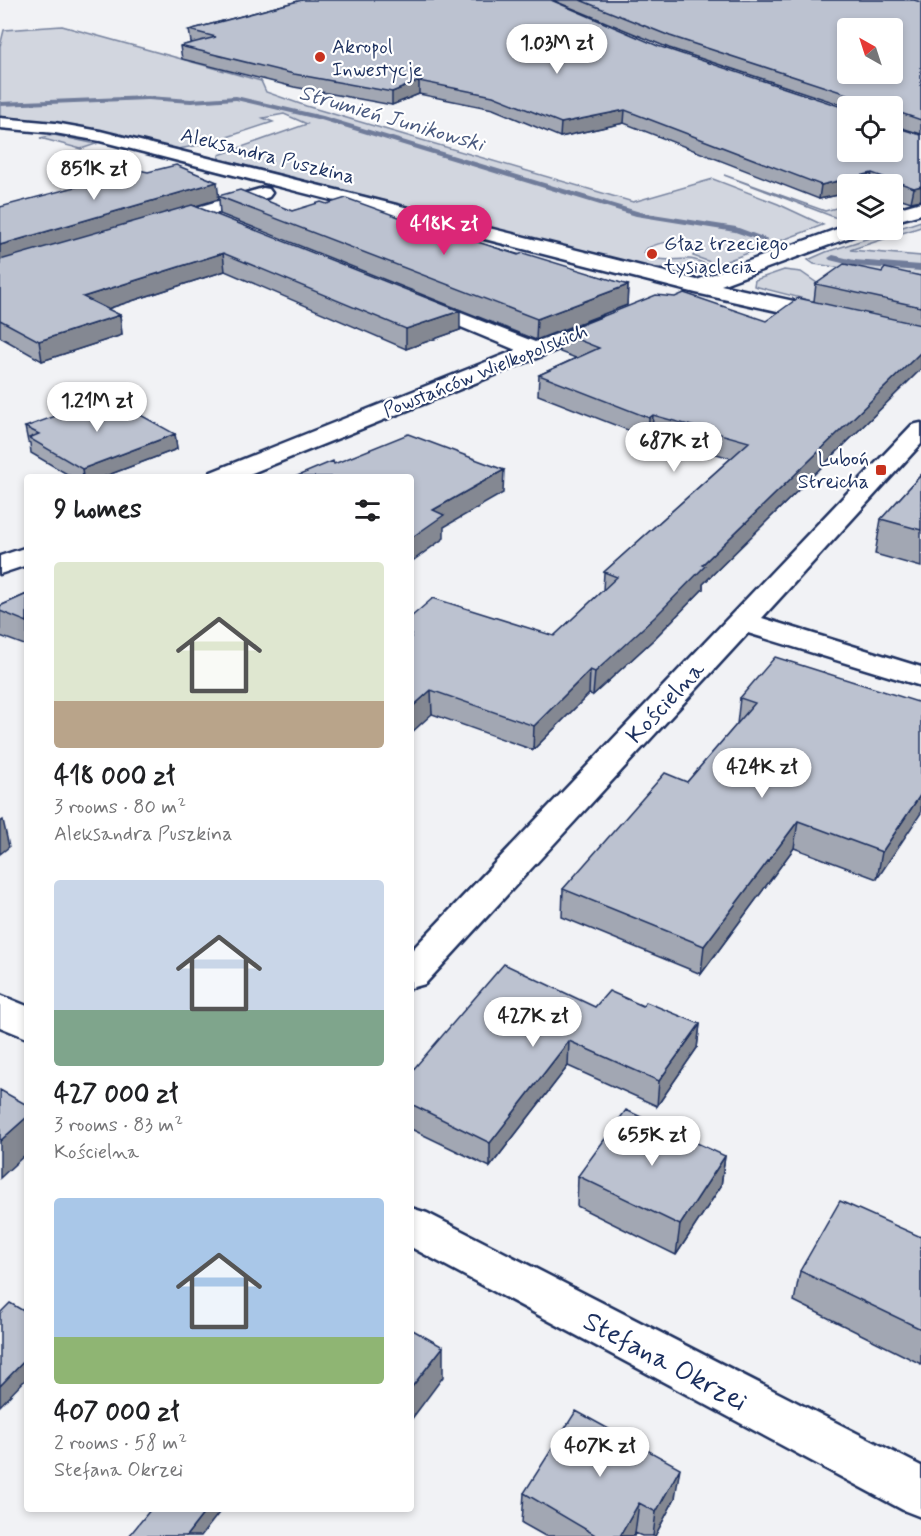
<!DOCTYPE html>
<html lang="en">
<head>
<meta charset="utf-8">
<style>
	:root { --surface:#fff; --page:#f2f2f2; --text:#202124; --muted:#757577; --accent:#db2777 }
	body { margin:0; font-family:Mynerve,sans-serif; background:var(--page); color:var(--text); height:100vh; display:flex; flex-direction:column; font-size:22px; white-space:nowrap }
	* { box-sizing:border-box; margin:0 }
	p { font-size:20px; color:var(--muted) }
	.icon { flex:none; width:33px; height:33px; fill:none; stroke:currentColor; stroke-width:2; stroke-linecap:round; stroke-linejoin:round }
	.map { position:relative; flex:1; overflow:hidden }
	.details { position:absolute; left:24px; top:474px; width:390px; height:1038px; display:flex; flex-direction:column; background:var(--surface); border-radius:6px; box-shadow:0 3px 9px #0003 }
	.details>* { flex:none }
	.needle { width:39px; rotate:321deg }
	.controls { position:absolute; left:837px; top:18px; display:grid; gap:12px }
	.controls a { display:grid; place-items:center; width:66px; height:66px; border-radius:6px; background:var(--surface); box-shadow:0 3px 9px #0003; font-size:30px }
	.price { position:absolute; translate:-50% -51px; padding:0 14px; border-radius:21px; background:#fff; color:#222; font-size:20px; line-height:39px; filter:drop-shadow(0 2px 3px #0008) }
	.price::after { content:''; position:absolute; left:50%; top:36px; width:18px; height:14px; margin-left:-9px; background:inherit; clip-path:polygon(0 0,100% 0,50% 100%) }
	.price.on { background:var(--accent); color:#fff }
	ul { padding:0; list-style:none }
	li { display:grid; align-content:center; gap:12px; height:318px; padding:0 30px }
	li span { display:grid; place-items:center; height:186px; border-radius:6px; color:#555 }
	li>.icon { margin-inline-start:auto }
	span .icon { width:108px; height:108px; fill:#fffc; stroke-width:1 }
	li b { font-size:26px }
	h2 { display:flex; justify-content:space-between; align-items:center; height:72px; padding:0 30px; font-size:26px }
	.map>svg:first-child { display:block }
</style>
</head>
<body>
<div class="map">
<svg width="921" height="1536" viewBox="0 0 921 1536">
	<rect width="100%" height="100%" fill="#f1f2f5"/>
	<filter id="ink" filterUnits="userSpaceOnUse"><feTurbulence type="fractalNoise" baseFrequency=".0167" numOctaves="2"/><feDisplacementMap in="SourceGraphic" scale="12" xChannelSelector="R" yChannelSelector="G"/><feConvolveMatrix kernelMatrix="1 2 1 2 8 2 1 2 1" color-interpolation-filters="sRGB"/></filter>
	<g filter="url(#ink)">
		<!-- green -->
		<path fill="#d2d6df" stroke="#76829e" stroke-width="1.5" d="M62,26l199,55 5,11 40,14 327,96 80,-23 65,25 45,21 -99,37 -8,2 -23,-8 2,-7c-14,-11 -34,-8 -49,0l-2,4c14,10 28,6 43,6 7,-1 16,4 23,7l-58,2 -433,-109v-4l88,-31 -23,-10 -21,4 10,4 -67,22 -28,5 -106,-24 -72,-7v-72l4,-16z
			M54,135l42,9 -15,5 -41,-11z
			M724,175l101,36 22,-6v13l-13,-1z
			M921,221v6l-71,23 71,6v23l-107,-15 -6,-4 18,-8z
			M784,270l17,2 45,31 -22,1 -70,-18 1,-6z"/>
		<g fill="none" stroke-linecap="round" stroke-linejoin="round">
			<!-- stream -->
			<path fill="#707c9a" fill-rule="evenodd" d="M148,96l43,3 45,-3 87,20 317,96 96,15 32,12 -4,3 -29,-10 -99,-16 -315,-96 -85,-20 -45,3 -43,-3 -148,6v-4z
				M833,255l21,5 67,5v6l-67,-5 -24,-6 -2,-2z"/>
			<!-- minor casing -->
			<g stroke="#1b2f5e" stroke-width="5">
				<path id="minor" d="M0,118l55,5 45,8 597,149 151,-55v5h14l-3,4 -138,51 200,44v14l-225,-50 -596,-152 -45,-8 -55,-5z
					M263,188l6,1 3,4 -3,4 -106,32 -7,-2 -2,-4 2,-4z
					M921,202v12l-29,8v-12z
					M420,297l115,45 68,-25 8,1 3,5 -3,5 -369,149h-35l4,-5 305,-122 -103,-43 -4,-4 4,-4z
					M921,423v21l-159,174 159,49v19l-173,-53 -323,351 -14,4v-37l501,-526z
					M27,547v18l-27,9v-18z
					M0,995l27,11v32l-27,-11z
					M411,1208l16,5 494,253v51l-18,-7 -492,-263z"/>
			</g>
			<!-- minor -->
			<use href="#minor" fill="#fff" fill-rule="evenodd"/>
		</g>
		<!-- wall -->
		<path fill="#a2a7b3" stroke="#1b2f5e" stroke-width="1.5" d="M302,0l546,152 73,-17v65l-10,2 -19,-6v-12h-44v9l-29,6 -195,-76 -64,14 -67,-28 -74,-15 -27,11 -98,-18 -112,-28 -2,-13 13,-3 -2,-1 -2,-12z
			M552,0h362l7,2v132l-29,-9v-19h-44v1l-179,-59z
			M219,196l73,15 35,-7 119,30 182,51 -1,20 -91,35 -316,-126 -1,-15 -25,7 266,124 -54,19 -181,-78 -118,38 13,6 2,20 -80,26 -42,-24v-130z
			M882,272l39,4v93l-218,215v5l-50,51 -60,55 -4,-1 -56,56 -101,-36 -21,-97 143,19 49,-46 1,-18 127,-114 -79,-22 -4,2 -110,-43 1,-20 37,-17 -16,-6 1,-19 205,-12 48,-20 2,-17z
			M25,427l150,7 2,15 -74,28h-31l-41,-24 -1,-10 -2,-1z
			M921,475v92l-46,-13 6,-35z
			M27,594v52l-27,-10v-30z
			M740,698l181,5 -44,176 -83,-31 -93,126 -139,-57 1,-28 124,-107 50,-58z
			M643,1006l57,18 -3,24 -40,58 -89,-40 -78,101 -79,-38v-57l184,-65z
			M725,1156l-4,30 -45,69 -99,-49 1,-30z
			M921,1237v127l-127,-63 6,-30z
			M524,1493l151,5 -20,38h-13l-7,-3 -1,3h-89l-23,-13z"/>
		<!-- shaded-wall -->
		<path fill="#848892" stroke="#1b2f5e" stroke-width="1.5" d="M419,81v13l-27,11v-13z
			M625,110l-1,13 -64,14 1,-14z
			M895,111l-2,14 -1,-12z
			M872,173l-2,11h-22v9l-29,6 2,-14z
			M217,182l2,17 -219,65v-19z
			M921,186v14l-10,2 3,-14z
			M223,253l2,18 -140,45 -2,-19z
			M628,285l-1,20 -91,35 1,-21z
			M460,311v19l-54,19v-20z
			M120,315l2,20 -80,26 -3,-20z
			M921,352v17l-218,215v5l-50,51 -60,55 2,-23 107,-107z
			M653,415l-1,21 -4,2 1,-20z
			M175,434l2,15 -74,28h-20l-1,-8z
			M504,470l-1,23 -59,34v11l-33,24v-24l22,-28z
			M590,670l-1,24 -56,56 1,-24z
			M431,690l1,24 -21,19v-25z
			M921,794v19l-44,66 5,-27z
			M3,820l6,27 -9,7v-32z
			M798,821l-4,27 -93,126 3,-28z
			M700,1024l-3,24 -40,58 2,-25z
			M569,1041l-1,25 -78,101v-24z
			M27,1117v36l-27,25v-37z
			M725,1156l-4,30 -45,69 4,-30z
			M443,1347v30l-32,43v-32z
			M27,1358v20l-27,28v-20z
			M680,1468l-5,30 -20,38h-2l3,-24z
			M639,1503l-4,30 -1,3h-14z
			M207,1509h15l-21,27h-15z"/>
		<!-- building -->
		<path fill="#bcc2d0" stroke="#1b2f5e" stroke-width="1.5" fill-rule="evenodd" d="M302,0h249l107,46 190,63v43h44v-26l29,9v51l-7,2 -42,-15 -51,12 -196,-75 -64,13 -68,-27 -74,-15 -27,11 -98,-18 -114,-28 36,-9 -27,-7z
			M580,0h334l7,2v118l-26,-9 -3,2v-7h-40l-2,-11 -180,-59zM848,28h44v46h-44z
			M176,165l41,17 -217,63v-38l139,-37 9,2z
			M240,190l52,21 29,-9 6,2 19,-6 100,36 4,-1 68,22 5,-2 105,32 -91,34 -319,-123z
			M192,205l268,106 -54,18 -183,-76 -140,44 37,18 -81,26 -39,-21v-60z
			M844,264l38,8 3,-4 36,8v31l-105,-23z
			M684,293l82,28 32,-23 123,27v27l-219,213 3,1 -50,51 -60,55 -5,-2 -56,56 -103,-36 -20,18v-91l22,-19 121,38 63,-59 -13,-5 145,-130 -96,-27 -4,3 -110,-43 60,-27 -38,-15 95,-38 19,2z
			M108,397l67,37 -93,35 -53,-31 10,-4 -14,-7z
			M408,434l96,36 -71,40 11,5 -33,23v-61h-116l38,-16 1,3z
			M921,475v55l-40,-11z
			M27,594v28l-27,-11v-5z
			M775,657l146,46v91l-39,58 -84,-31 -94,125 -141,-57 102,-116 22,9 68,-79 -15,-5z
			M504,964l91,43 14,-16 34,15 3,-4 54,22 -41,57 -90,-40 -79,102 -79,-39v-32z
			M0,1090l27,15v12l-27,24z
			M626,1110l99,46 -45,69 -102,-49z
			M840,1201l81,36v92l-121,-58z
			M10,1303l17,10v45l-27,28v-73z
			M411,1329l32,18 -32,41z
			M576,1411l104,57 -24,44 -17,-9 -19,33h-23l-73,-43z
			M151,1509h56l-21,27h-57z"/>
	</g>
	<!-- markers -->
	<g fill="#c8321e" stroke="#fff" stroke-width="2">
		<circle cx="320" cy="57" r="6"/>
		<circle cx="652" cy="254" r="6"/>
		<rect x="875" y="464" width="12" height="12" rx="3"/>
	</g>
	<g text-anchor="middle" stroke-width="4.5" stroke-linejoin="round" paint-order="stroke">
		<!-- far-poi labels -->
		<g font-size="20" fill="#1b2f5e" stroke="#fff" text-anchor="start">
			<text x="332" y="53">Akropol<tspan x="332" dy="23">Inwestycje</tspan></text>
			<text x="664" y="250">Głaz trzeciego<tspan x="664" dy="23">tysiąclecia</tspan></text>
			<text x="869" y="465" text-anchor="end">Luboń<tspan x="869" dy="23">Streicha</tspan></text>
		</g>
		<!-- far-street labels -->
		<g font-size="20" fill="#1b2f5e" stroke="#fff">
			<text transform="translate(268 155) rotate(14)" y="7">Aleksandra Puszkina</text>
			<text transform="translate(485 370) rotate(-22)" y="7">Powstańców Wielkopolskich</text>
		</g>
		<!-- far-water labels -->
		<g font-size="22" font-style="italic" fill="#4c5c81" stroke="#fff">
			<text transform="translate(392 117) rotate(16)" y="8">Strumień Junikowski</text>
		</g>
		<!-- street labels -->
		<g font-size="24" fill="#1b2f5e" stroke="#fff">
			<text transform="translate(665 702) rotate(-47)" y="8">Kościelna</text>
		</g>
		<!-- near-street labels -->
		<g font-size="28" fill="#1b2f5e" stroke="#fff">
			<text transform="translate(666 1360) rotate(28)" y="10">Stefana Okrzei</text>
		</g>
	</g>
</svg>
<div class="controls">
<a><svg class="needle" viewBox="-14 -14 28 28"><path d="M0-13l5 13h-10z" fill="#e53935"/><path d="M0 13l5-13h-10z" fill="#757577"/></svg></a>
<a><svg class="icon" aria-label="locate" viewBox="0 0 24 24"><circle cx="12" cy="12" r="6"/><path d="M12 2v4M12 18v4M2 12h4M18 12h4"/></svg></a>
<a><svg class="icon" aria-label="layers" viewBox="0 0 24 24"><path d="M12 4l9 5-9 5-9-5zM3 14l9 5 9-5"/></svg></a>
</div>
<b class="price" style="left:557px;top:75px">1.03M zł</b>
<b class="price" style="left:94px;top:201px">851K zł</b>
<b class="price on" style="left:444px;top:256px">418K zł</b>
<b class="price" style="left:97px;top:433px">1.21M zł</b>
<b class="price" style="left:674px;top:473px">687K zł</b>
<b class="price" style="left:762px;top:799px">424K zł</b>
<b class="price" style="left:533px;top:1048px">427K zł</b>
<b class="price" style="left:652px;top:1167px">655K zł</b>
<b class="price" style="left:600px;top:1478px">407K zł</b>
<section class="details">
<h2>9 homes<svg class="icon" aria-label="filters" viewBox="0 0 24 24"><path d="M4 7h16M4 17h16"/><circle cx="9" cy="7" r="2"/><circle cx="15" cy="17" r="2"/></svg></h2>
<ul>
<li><span style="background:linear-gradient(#dfe7d0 75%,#b9a48a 0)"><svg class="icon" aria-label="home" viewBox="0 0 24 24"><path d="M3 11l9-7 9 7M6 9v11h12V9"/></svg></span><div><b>418 000 zł</b><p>3 rooms · 80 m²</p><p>Aleksandra Puszkina</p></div></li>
<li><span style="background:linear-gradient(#c9d6e8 70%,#7fa58c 0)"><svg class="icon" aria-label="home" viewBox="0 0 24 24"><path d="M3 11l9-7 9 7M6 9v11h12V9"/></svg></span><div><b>427 000 zł</b><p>3 rooms · 83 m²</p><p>Kościelna</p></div></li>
<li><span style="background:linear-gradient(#a9c7e8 75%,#8fb573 0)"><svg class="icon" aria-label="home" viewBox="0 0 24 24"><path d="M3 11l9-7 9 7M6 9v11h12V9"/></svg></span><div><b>407 000 zł</b><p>2 rooms · 58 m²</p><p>Stefana Okrzei</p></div></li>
</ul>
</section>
</div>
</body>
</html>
